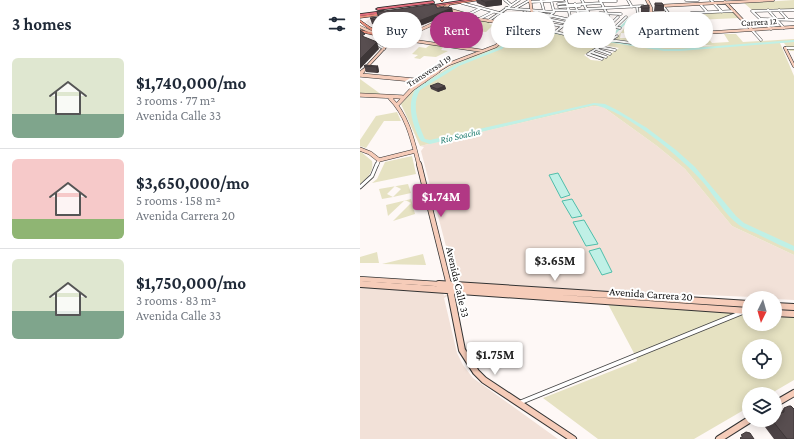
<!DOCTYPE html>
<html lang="en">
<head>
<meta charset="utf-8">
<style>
	:root { --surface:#fff; --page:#f2f2f3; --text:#1f2937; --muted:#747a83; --line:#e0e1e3; --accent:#b13884 }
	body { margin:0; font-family:"Crimson Pro",serif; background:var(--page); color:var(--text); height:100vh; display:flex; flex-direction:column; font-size:15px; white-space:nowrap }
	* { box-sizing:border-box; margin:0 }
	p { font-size:13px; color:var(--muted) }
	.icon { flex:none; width:22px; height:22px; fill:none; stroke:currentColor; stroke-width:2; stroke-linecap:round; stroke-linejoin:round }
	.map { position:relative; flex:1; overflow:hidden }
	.drawer { display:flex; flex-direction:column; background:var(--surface); width:360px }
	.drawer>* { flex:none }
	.top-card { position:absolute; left:12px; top:12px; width:362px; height:36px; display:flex; gap:8px }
	.needle { width:26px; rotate:185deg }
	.buttons { position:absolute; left:382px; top:291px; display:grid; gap:8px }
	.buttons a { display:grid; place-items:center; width:40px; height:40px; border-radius:50%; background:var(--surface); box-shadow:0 2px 10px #0003; font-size:20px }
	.price { position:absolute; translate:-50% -34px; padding:0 9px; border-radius:4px; background:#fff; color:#222; font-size:13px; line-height:26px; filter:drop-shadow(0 1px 2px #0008) }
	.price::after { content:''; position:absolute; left:50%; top:24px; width:12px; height:9px; margin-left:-6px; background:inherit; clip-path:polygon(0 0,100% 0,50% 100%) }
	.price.on { background:var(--accent); color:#fff }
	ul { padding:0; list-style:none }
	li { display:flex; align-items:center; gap:12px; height:100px; padding:0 12px }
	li+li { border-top:1px solid var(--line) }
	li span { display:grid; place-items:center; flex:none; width:112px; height:80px; border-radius:6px; color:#555 }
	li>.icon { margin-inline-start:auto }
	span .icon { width:48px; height:48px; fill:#fffc; stroke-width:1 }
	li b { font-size:17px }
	h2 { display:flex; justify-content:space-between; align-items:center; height:48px; padding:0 12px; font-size:17px }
	.pill { padding:0 14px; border-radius:18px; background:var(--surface); box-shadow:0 2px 10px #0003; font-size:14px; line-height:36px }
	.pill.on { background:var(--accent); color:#fff }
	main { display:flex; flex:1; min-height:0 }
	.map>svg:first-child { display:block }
</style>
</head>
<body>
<main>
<section class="drawer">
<h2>3 homes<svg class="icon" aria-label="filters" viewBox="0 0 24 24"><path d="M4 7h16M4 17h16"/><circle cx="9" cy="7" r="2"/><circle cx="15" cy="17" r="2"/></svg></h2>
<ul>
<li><span style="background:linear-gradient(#dfe7d0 70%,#7fa58c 0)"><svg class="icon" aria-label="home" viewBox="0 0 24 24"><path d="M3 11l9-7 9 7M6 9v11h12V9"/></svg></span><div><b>$1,740,000/mo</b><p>3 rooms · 77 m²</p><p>Avenida Calle 33</p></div></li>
<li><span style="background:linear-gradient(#f6c9c9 75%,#8fb573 0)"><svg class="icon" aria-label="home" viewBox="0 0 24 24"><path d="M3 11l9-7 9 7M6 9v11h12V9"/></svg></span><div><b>$3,650,000/mo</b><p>5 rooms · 158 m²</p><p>Avenida Carrera 20</p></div></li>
<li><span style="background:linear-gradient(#dfe7d0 65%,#7fa58c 0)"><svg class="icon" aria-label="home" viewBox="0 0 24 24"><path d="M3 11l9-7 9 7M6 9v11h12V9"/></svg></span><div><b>$1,750,000/mo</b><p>3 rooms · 83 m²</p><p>Avenida Calle 33</p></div></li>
</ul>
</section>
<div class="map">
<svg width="434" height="439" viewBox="0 0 434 439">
	<rect width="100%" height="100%" fill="#fef8f6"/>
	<!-- farmland -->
	<path fill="#f2e1d8" d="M233,106l10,1 54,39 28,23 47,57 62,29v45l-19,-1v-1l-310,-13 -21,13 13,55 6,12 10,13 85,61h-198v-153l83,6 1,4 13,-8 -36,-137 3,-4 -4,-1z"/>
	<!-- green -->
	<path fill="#e6e2c2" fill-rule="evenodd" d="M434,0v9l-42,1 -8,-7z
		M374,12l6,6 -45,2 7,12h-1l-4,-7h-14l1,6h-4l-3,-7 -22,-1h38l-2,-6 -36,-1v-2h36z
		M116,19l15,3 -2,2 4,1 -7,7 -11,-1 -6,5 6,1 -7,7 -6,-1 -4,3 -15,-2 3,-3 -5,-1 7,-6 7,1 7,-6 -4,-1 7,-6 6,1z
		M269,22h2v5h9v7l-19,-1 -1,5h10v3l-15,-1z
		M165,26l137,22 52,-2 -9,-1 -2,-13 9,11 17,-1 -5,-8h12l7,8 51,-3v12h-4l-6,-8h-4l14,33v179l-62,-29 -47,-57 -28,-23 -54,-39 -10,-1 -173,40 -19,-42 11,-13 40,-26 46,-19 10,-10zM246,42h3l-5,3 15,3 -18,13 -10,-1 -7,-5z
		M71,44l13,2 -3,4 7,1 -12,6 -12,-1 -4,3 -6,-1 4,-3 -6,-1 7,-7 7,1z
		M0,79l22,16 -22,-2z
		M37,112l4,9h-17l-18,27 -6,-2v-6l16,-24z
		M0,151l12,10c2,10 -4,17 -12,23z
		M52,156l4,18 -44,9 5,-4 8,-17z
		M48,184l3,9 -18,4 8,-8 -6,-3 -8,8 6,3 -11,2 -3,-10z
		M51,199l4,15 -22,7 18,-18 -6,-3 -17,16 -2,-11z
		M17,252l2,11h-19v-6z
		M63,254l3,11 -44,-1z
		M248,304l141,9v11h26v-9l19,1v64l-24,14h-21v13l-55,32h-96l-55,-41 94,-37 -1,-4zM389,346h26v26h-26z"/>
	<!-- plaza -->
	<path fill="#efe5e4" d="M92,12v2l-36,15 -27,4 -13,-4 -11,-7 6,-4 -2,3 4,4 21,6 18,-2z"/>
	<!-- water -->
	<path fill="#c0f0e6" stroke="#4fbeaa" d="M198,173l12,22 -9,3 -12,-23z
		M212,199l10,17 -10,2 -10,-17z
		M224,220l14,24 -12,2 -13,-24z
		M240,248l12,24 -10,3 -13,-24z"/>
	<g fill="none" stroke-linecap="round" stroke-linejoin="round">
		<!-- canal -->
		<path stroke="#c0f0e6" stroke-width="2" d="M249,39l22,-22h4"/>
		<!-- river -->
		<path fill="#c0f0e6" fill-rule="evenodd" d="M166,27l42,7 2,1 -2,1 -40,-7 -15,9 -11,11 -43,17 -39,24c-9,15 -2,34 5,49l5,1 164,-37 11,1 12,6 30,18 29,22 19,17 41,49 8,7 50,23v5c-11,-4 -22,-10 -33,-15 -7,-4 -15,-6 -22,-11 -14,-10 -25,-30 -37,-44 -21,-24 -77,-71 -108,-76l-164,39 -9,-3c-9,-16 -15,-37 -5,-53l41,-24 43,-17 11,-11z
			M234,38l70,11h16l114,-9v2l-114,9h-16l-69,-11h-1z"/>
		<!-- street-far3 casing -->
		<g stroke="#444" stroke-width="3">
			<path id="street-far3" d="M145,0l6,5
				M181,0l3,11
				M206,0l5,20
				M268,0l4,7
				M326,0h12
				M351,0l11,12
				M240,1h16
				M170,2l33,-2
				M102,3l56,15 44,8
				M198,4l9,-1
				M340,4l7,8
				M208,5l33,-2
				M303,6l6,8
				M199,7l21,-1
				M277,7l1,8 15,-1
				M146,8l48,4
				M156,8l14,-8
				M227,9l56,-3
				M194,10l34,1
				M408,10l16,18
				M419,10l9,10
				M392,11l42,-1
				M392,11l19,18
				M174,12l37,8 37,-3
				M240,13l21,1
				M292,13l31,1
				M331,13l43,-2
				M107,15l14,-7
				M173,16l34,7
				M119,19l14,-7
				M400,19l34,1
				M128,21l31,-21
				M228,22l32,6
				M146,23l19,-11
				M170,26l34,8 90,12 -1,-15
				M176,27l18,-15 -3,-12
				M392,30l9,10
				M195,32l13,-10
				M204,34l16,-15 -5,-15
				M214,34l17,-16 -9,-18
				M222,35l18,-17
				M229,37l20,-19 -9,-18
				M236,38l22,-21
				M243,39l23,-22
				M15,43l9,6
				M240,47l15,3
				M425,48h9
				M236,49l14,5
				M231,52l15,5
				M228,54l29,-18
				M228,54l14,5"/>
		</g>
		<!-- street-far2 casing -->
		<g stroke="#444" stroke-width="3.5">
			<path id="street-far2" d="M17,165l2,-5"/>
		</g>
		<!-- street-far1 casing -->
		<g stroke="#444" stroke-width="4.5">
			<path id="street-far1" d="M0,187l12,-11 5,-12"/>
		</g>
		<!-- street casing -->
		<g stroke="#444" stroke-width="5.5">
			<path id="street" d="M159,403l224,-91"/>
		</g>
		<!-- secondary-far3 casing -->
		<g stroke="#333" stroke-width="3.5">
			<path id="secondary-far3" d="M287,0l4,8 2,23 49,2 92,-6
				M365,2l27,28
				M88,5l-4,3 31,9
				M299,6l114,-6
				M161,25l9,1 2,-13 -2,-13
				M0,27l22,10 4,5h6
				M24,40l4,-4 17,-3
				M39,41l9,-1 75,11
				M425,48l9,18
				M2,72l25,-27 61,-28 29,2 47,7
				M76,72l13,-8 47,-18 11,-11 16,-9"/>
		</g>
		<!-- secondary-far2 casing -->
		<g stroke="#333" stroke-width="4.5">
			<path id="secondary-far2" d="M0,74l3,-3
				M0,75l64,6
				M0,95l42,2
				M30,98c18,18 23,44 29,67
				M37,105l15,-16 26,-18
				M0,149l10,4 9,7 36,-9"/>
		</g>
		<!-- secondary-far1 casing -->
		<g stroke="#333" stroke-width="6">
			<path id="secondary-far1" d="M59,164l30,121
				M0,279l94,6
				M0,284l15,1"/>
		</g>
		<!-- secondary casing -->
		<g stroke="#333" stroke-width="8">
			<path id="secondary" d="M1,284l388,27
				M79,284l310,20
				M89,284l13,66 14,22 8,8 89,59
				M415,306l19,1
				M415,313l19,1
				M415,404l19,-11
				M359,439l30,-19"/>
		</g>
		<!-- primary casing -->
		<g stroke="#222" stroke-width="1">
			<path id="primary" d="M81,0h3l-2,2 -1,-1z
				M114,0h7l-51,8 -1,-1z
				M22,13h1v2l-23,3v-2z
				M0,20l10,7 15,7c-9,1 -18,-6 -25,-12z
				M0,30l19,4 1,1 -2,1 -18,-4z"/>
		</g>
		<!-- highway casing -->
		<g stroke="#222" stroke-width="1.5">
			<path id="highway" d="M105,0h7l-44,7 -1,-1z
				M73,1l1,1v1l-56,7 -2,-1 2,-1z
				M23,11h1v2l-24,3v-2z"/>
		</g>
		<!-- street-far3 -->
		<use href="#street-far3" stroke="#fff" stroke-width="2"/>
		<!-- street-far2 -->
		<use href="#street-far2" stroke="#fff" stroke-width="2.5"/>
		<!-- street-far1 -->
		<use href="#street-far1" stroke="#fff" stroke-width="3"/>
		<!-- street -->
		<use href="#street" stroke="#fff" stroke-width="4"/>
		<!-- secondary-far3 -->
		<use href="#secondary-far3" stroke="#f6ccb9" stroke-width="2.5"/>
		<!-- secondary-far2 -->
		<use href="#secondary-far2" stroke="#f6ccb9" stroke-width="3.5"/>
		<!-- secondary-far1 -->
		<use href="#secondary-far1" stroke="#f6ccb9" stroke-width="4.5"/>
		<!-- secondary -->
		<use href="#secondary" stroke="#f6ccb9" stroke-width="6"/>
		<!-- primary -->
		<use href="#primary" fill="#e88f7b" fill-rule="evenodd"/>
		<!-- highway -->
		<use href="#highway" fill="#e36e7d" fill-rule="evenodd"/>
	</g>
	<!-- wall -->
	<path fill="#4c4345" d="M116,0h26v5l-16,2 -9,-4z
		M295,3l9,3v5h-10z
		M281,6l8,2v4h-8z
		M77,8h15l1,5 -41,16 -18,2 -22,-7 -2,-6 8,-1 -1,-5z
		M4,66h14l1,6 -2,1 -11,-1z
		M70,86h15l1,3 -8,3 -7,-3z
		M424,408l10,31h-20l-9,-12 3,-7h7l2,-6 4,-2z"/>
	<!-- shaded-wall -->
	<path fill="#3e3738" d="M138,0h4v5l-16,2 -1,-5z
		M92,8l1,5 -41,16 -18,2 -1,-5z
		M17,42l2,7 -19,20v-10z
		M18,66l1,6 -2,1 -1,-6z
		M85,86l1,3 -8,3 -1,-3z"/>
	<!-- building -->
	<path fill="#584e50" stroke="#3e3738" d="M121,0h17l-13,2z
		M295,3h7l2,3 -9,-1z
		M75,4l2,4 9,-1 6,1 -41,16 -18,2 -23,-8 9,-1 -2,-5z
		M289,5v3h-8v-2z
		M0,30l5,4 -3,2 15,6 -17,17z
		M5,65l13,1 -2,1 -12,-1z
		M78,83l7,3 -8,3 -7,-3z
		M429,406h2l3,3v30h-7l-15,-19h3v-7l1,-1 1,2 7,-2v-4z
		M386,432l4,1 4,6h-13l-1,-1 3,-2 -2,-1z"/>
	<g text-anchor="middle" stroke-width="4" stroke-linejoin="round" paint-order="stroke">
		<!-- far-street labels -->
		<g font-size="9" fill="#111" stroke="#fff">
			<text transform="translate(399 22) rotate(-3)" y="3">Carrera 12</text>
			<text transform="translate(69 71) rotate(-33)" y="3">Transversal 19</text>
		</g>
		<!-- far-water labels -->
		<g font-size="10" font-style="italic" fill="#258174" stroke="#fff">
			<text transform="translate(100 135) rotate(-13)" y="4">Río Soacha</text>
		</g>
		<!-- street labels -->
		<g font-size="11" fill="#111" stroke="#fff">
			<text transform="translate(98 282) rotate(77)" y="4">Avenida Calle 33</text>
			<text transform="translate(291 294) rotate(4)" y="4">Avenida Carrera 20</text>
		</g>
	</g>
</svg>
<div class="buttons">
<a><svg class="needle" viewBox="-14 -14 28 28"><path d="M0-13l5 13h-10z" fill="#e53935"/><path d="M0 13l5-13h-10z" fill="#747a83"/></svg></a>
<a><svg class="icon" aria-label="locate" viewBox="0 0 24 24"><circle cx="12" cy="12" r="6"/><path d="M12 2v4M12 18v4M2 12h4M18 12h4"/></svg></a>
<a><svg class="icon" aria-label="layers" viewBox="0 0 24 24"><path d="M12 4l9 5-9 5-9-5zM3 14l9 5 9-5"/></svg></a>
</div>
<b class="price on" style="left:81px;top:218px">$1.74M</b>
<b class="price" style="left:195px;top:282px">$3.65M</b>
<b class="price" style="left:135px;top:376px">$1.75M</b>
<div class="top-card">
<a class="pill">Buy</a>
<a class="pill on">Rent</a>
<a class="pill">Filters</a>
<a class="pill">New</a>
<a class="pill">Apartment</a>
</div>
</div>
</main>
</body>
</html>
